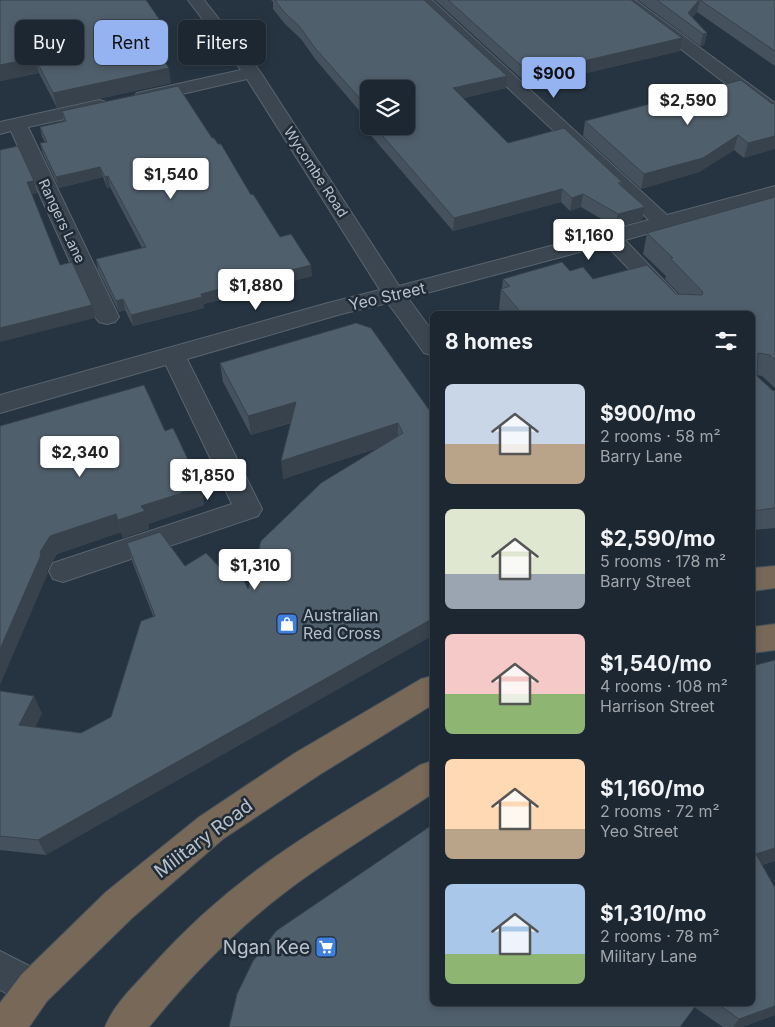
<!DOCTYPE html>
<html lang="en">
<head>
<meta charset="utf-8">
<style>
	:root { --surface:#1c2731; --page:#29333d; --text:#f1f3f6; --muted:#a0a5ab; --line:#3a444d; --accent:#95b2f1 }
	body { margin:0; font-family:Inter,sans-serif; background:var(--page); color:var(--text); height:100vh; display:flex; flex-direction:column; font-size:19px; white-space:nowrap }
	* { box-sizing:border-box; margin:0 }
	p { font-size:16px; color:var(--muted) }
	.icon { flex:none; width:28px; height:28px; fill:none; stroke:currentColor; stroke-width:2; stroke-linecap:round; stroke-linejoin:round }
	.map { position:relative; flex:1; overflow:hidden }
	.side { position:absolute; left:430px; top:311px; width:325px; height:695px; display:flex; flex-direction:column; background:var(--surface); border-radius:8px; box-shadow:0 2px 8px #0003,0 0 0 1px var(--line) }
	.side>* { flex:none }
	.banner { position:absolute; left:15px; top:20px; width:340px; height:45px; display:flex; gap:10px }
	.fabs { position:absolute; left:360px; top:80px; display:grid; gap:10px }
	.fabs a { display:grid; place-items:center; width:55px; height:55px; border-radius:8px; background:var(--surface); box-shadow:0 2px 8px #0003,0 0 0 1px var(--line); font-size:25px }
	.price { position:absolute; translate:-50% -42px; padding:0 11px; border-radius:5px; background:#fff; color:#222; font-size:16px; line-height:32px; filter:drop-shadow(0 1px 2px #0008) }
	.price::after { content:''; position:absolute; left:50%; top:30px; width:15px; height:11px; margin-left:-8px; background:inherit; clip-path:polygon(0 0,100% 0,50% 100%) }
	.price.selected { background:var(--accent); color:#111 }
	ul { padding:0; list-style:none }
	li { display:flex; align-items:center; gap:15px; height:125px; padding:0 15px }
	li span { display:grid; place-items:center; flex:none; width:140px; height:100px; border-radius:8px; color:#555 }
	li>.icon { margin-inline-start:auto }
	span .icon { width:60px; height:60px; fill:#fffc; stroke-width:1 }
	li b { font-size:21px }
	h2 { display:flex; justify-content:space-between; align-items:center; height:60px; padding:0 15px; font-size:21px }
	.tag { padding:0 18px; border-radius:8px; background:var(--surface); box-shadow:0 2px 8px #0003,0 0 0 1px var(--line); font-size:18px; line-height:45px }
	.tag.selected { background:var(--accent); color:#111 }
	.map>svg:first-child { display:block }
</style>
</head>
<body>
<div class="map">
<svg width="775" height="1027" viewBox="0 0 775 1027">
	<rect width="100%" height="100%" fill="#263441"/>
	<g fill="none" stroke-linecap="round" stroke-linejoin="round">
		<!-- minor casing -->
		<g stroke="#59646e" stroke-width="2">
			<path id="minor" d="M188,0h16l57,73 138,213 250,-66 -235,-220h18l235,215 108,-29v12l-150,42 71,74h-24l-66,-69 -198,53 24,33v24l-8,-2 -36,-50 -47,11 -154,45 75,150 -4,7 -195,66 -10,-3 -4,-8 4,-8 179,-59 -66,-139 -166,48v-18l328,-92 52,-13 -133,-211 -104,24 -6,-2 -3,-4 3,-4 104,-23z
				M617,0h18l140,103v15l-7,-2z
				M99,100l7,2 2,4 -2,4 -78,17 91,190 -4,5 -8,2 -8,-2 -4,-5 -84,-186 -11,3v-12z
				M0,951l47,24 6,13 -6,13 -13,6 -34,-17z"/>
		</g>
		<!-- highway casing -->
		<g stroke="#45515b" stroke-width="2">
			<path id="highway" d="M775,566v22l-23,3v-23z
				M775,624v26l-23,3v-26z
				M432,676v29l-113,70 -96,64 -91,79 -85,83 -18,26h-29v-24l21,-28 85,-83 93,-75 96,-64 126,-74z
				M432,761v33c-49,33 -101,63 -148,99 -51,39 -95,85 -135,134h-44c9,-23 29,-41 46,-60 32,-36 67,-68 106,-97 52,-39 109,-70 163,-105z"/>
		</g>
		<!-- minor -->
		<use href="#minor" fill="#3b4651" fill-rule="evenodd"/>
		<!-- highway -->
		<use href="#highway" fill="#776858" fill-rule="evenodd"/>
	</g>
	<!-- wall -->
	<path fill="#45525d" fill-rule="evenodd" d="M0,0l166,29 2,14 -10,3 2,3 1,8 10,26 -114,25 -18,-35 -39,8z
		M271,0h153l82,88 -43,10 45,45 114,39 -1,4 24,21 -3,13 -27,7 -34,-20 -11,4 -9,-9 -108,29 -85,-99v-11l-52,-61 -15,-21 -16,-15 -12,-15v-7zM369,89l37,37h-37z
		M435,0h196l49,51 -149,35 -5,-3z
		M638,0h137v66l-78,-54 -5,5 15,16 -3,12 -4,1z
		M771,103l-27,55 -10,-8 -35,22 -58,17 -58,-53 2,-15z
		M62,111l150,27 68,99 32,39 -108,28v4l-71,18 -8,-16 -6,2 -21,-42 -2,-11 46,-11 -32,-61 -3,1 -4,-11 -44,11 -16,-34 -3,-11 5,-1 -3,-5 -2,-10 24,-6z
		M775,197v191l-13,-12 -5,-1v1l15,14 3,1v137l-23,2v-216h-249l-4,-5 2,-20 1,-1 1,-9 67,-8 23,8 83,15 4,1 -15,-16 1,-3 -23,-22 4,-21z
		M220,363l212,51 -386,441 -46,-5v-159l42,22 -7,14 46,6 30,-16 42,-101 -21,-55 -5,-18 58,23 40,7 23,16 130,-141 -95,31 8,-56 -40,12 -28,-53z
		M0,426l165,5 36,56 3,18 -56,19 1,5 -26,9 -2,-6 -64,22 -10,16 1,3z
		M775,660v201l-13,4 13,23v127l-33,12h-19l-29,-20 -262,-3h320z"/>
	<!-- shaded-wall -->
	<path fill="#38424c" d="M700,0l-3,12 -9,11v-10z
		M166,29l2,14 -17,4 -2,-15z
		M707,33l-3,12 -4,1 3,-12z
		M682,38l-2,13 -149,35 1,-13z
		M160,49l2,15 -6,-14z
		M35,58l4,15 -39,8v-16z
		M169,68l2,15 -114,25 -4,-15z
		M507,76l-1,12 -53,13v-13z
		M738,135l-4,15 -35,22 -58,17 3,-15z
		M775,136v13l-31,9 4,-15z
		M100,167l3,10 -44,11 -3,-11z
		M108,176l2,11 -3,1 -2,-11z
		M34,181l3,12 -7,2 -3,-13z
		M562,189l-1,13 -108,29 1,-13z
		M583,194l-2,13 -11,4 2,-13z
		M645,207l-3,13 -27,7 3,-13z
		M311,265l1,11 -108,28v4l-71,18 -2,-11 70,-21z
		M123,299l2,11 -6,2 -3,-11z
		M92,305l3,13 -95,24v-14z
		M296,402l2,18 -47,15 -3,-19z
		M398,423v18l-115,38 -2,-18z
		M201,487l3,18 -56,19 1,5 -26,9 -5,-18 23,-14z
		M116,514l5,18 -64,22 -10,16 1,3 -48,112v-36l40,-97 10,-16z
		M432,619v17l-386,219 -8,-15z
		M34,696l8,17 -14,29 -9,-17z
		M775,848v13l-23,7 4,-14z
		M775,1006v9l-33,12h-9l6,-8z"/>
	<!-- building -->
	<path fill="#505f6c" stroke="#38424c" d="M0,0h146l20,29 -17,3 11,17 -4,1 13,18 -116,25 -18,-35 -35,7z
		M275,0h149l83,76 -54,12 55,55 56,-15 58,54 -4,1 27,24 -27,7 -35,-20 -11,4 -10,-9 -108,29 -80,-92h32v-37h-37v20l-54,-61 -15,-21 -16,-15z
		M448,0h183l51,38 -150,35 -5,-2z
		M657,0h42l-11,13 19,20 -4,1z
		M700,0h75v51z
		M741,80l30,23 4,1v32l-27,7 -10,-8 -35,23 -59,16 -59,-53z
		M178,86l34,52h2l4,6h3l30,51 2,-1 27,43 11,-3 20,31 -110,29 1,3 -71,18 -8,-16 -7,2 -20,-42 50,-12 -38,-71 -3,1 -5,-10 -44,10 -16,-34 7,-1 -7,-15 26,-6 -4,-10z
		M18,146l16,35 -7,1 33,83 12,-3 20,43 -92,23v-178z
		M775,197v163l-5,-5 -12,-2 -1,23 15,14 3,1v117l-23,3v-197h-230l-21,-25 9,-3 -7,-7 59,-17 8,9 13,-4 10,12 54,-14 29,29 26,1 1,-3 -33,-34h3l-26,-25z
		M356,323l15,5 61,86v205l-394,221 -38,-4v-145l34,5 -15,29 62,8 30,-16 30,-96 14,-5 -28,-73 33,-11 25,34 21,-13 19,20 11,-10 12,26 13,-48 60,-58 82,-50 -5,-10 -117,38 15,-59 -48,14 -28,-53z
		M144,385l21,46 8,-3 28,59 -60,19 4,5 -27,9 -2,-6 -66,22 -10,16 1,3 -41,94v-223z
		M775,660v188l-19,6 19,34v118l-36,13 -21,-15h34v-338z
		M432,825v179h265l-17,23h-451l8,-33 16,-33 23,-30z"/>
	<!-- icons -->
	<defs>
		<g id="shop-square" transform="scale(1.125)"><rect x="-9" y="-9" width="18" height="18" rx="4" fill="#3f7fe0" stroke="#1f2b36"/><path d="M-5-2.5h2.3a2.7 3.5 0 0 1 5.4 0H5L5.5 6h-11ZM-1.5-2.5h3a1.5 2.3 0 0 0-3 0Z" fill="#fff"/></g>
		<g id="supermarket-square" transform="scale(1.125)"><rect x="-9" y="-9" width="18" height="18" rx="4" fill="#3f7fe0" stroke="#1f2b36"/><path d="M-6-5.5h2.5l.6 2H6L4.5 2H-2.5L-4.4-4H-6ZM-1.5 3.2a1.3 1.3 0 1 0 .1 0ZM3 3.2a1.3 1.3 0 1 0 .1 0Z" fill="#fff"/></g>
	</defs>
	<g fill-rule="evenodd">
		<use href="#shop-square" x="287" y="624"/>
		<use href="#supermarket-square" x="326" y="947"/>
	</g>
	<g text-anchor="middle" stroke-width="5" stroke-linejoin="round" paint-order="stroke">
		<!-- far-street labels -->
		<g font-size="14" fill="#b8c1cb" stroke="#1f2b36">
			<text transform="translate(316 172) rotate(57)" y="5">Wycombe Road</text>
			<text transform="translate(62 221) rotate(65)" y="5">Rangers Lane</text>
		</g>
		<!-- street labels -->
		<g font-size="16" fill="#b8c1cb" stroke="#1f2b36">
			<text transform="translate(387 296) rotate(-13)" y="6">Yeo Street</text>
		</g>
		<!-- poi labels -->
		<g font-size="16" fill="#b8c1cb" stroke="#1f2b36" text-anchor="start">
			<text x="303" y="621">Australian<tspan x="303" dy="18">Red Cross</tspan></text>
		</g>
		<!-- near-street labels -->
		<g font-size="19" fill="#b8c1cb" stroke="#1f2b36">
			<text transform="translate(203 838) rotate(-37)" y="7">Military Road</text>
		</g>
		<!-- near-poi labels -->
		<g font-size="19" fill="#b8c1cb" stroke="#1f2b36" text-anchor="end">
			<text x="310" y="954">Ngan Kee</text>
		</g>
	</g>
</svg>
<div class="fabs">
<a><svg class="icon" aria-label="layers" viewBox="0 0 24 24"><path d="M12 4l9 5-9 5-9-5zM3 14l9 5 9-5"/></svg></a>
</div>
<b class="price selected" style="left:554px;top:99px">$900</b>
<b class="price" style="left:688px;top:126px">$2,590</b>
<b class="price" style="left:171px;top:200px">$1,540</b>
<b class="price" style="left:589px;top:261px">$1,160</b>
<b class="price" style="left:256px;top:311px">$1,880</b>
<b class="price" style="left:80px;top:478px">$2,340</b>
<b class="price" style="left:208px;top:501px">$1,850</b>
<b class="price" style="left:255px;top:591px">$1,310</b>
<div class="banner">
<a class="tag">Buy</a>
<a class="tag selected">Rent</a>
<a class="tag">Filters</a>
</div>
<section class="side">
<h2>8 homes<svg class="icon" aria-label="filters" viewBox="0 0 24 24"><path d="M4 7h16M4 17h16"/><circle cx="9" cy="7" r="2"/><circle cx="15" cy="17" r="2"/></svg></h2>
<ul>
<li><span style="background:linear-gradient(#c9d6e8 60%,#b9a48a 0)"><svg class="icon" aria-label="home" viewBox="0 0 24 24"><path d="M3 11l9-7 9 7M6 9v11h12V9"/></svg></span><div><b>$900/mo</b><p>2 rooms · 58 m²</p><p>Barry Lane</p></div></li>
<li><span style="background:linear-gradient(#dfe7d0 65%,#9aa5b1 0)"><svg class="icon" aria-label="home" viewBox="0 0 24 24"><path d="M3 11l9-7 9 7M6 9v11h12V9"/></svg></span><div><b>$2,590/mo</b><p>5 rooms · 178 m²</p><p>Barry Street</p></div></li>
<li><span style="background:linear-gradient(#f6c9c9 60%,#8fb573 0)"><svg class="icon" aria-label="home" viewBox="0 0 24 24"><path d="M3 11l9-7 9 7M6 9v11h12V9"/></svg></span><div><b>$1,540/mo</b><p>4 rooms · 108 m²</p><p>Harrison Street</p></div></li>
<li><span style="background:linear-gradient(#ffd9b3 70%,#b9a48a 0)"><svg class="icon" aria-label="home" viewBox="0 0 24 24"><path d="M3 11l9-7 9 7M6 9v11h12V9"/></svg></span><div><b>$1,160/mo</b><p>2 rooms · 72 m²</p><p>Yeo Street</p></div></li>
<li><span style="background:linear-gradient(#a9c7e8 70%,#8fb573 0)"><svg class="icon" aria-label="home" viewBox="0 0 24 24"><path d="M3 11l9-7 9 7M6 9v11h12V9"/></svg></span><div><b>$1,310/mo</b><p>2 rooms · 78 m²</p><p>Military Lane</p></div></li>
</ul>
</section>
</div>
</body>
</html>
